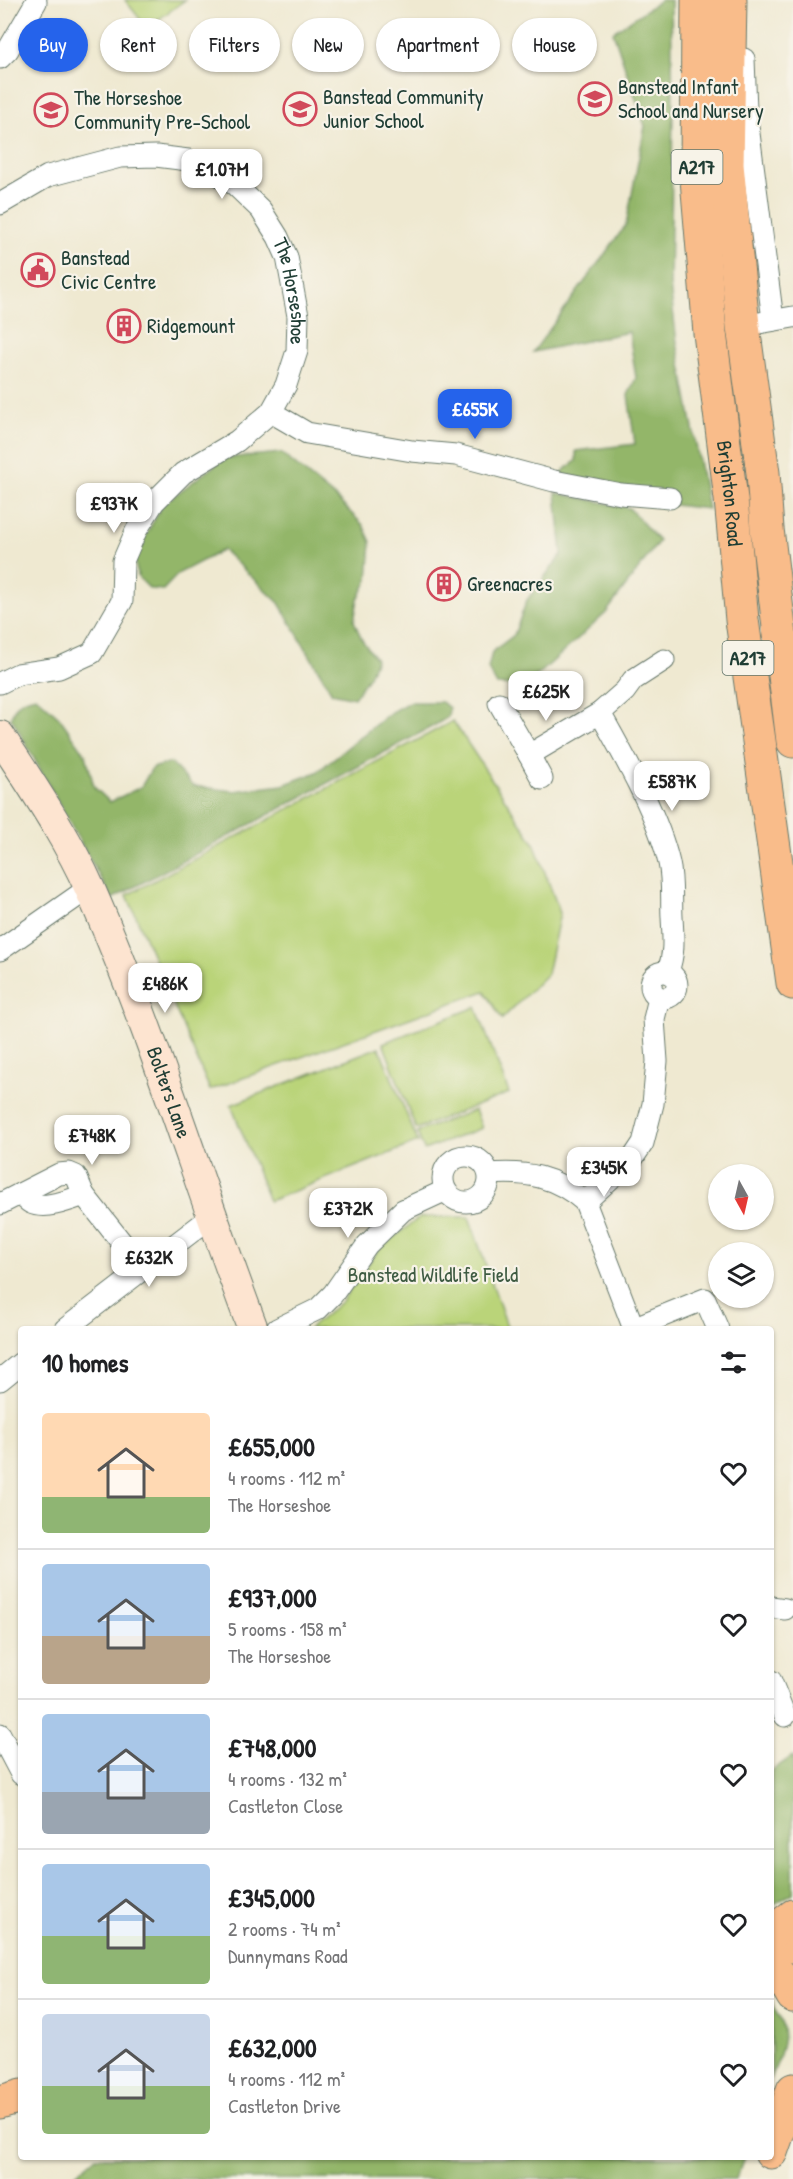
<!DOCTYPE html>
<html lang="en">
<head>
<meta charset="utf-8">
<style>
	:root { --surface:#fff; --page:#f6f6f6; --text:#202124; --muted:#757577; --line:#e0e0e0; --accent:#2563eb }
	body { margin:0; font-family:"Patrick Hand",sans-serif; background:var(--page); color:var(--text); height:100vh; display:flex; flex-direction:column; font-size:22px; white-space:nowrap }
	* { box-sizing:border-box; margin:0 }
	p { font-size:20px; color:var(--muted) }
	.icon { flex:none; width:33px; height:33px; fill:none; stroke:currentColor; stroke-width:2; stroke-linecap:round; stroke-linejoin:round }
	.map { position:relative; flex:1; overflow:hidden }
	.sheet { position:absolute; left:18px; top:1326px; width:756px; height:834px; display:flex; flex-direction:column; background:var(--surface); border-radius:6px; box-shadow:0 2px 4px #0004 }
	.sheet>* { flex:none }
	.hud { position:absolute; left:18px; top:18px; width:758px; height:54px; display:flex; gap:12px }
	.needle { width:39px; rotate:172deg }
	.tools { position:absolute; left:708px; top:1164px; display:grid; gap:12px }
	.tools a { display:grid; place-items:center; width:66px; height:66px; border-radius:50%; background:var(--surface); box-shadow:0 2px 4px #0004; font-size:30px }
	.price { position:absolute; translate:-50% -51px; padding:0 14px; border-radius:12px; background:#fff; color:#222; font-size:20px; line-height:39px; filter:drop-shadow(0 2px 3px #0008) }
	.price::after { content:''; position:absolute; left:50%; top:36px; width:18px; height:14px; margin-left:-9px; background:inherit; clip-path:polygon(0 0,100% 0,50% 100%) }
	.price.active { background:var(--accent); color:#fff }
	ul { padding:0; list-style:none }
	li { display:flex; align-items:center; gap:18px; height:150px; padding:0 24px }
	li+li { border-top:2px solid var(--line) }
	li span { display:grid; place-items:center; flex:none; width:168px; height:120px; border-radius:6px; color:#555 }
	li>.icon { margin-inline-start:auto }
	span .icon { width:72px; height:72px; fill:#fffc; stroke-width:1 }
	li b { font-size:26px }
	h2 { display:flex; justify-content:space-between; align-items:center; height:72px; padding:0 24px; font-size:26px }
	.chip { padding:0 21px; border-radius:27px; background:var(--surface); box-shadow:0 2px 4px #0004; font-size:21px; line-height:54px }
	.chip.active { background:var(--accent); color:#fff }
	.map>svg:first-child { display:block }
</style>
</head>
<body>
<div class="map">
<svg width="793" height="2179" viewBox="0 0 793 2179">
	<rect width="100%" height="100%" fill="#f7f3e8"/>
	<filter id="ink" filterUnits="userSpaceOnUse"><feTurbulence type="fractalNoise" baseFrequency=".0167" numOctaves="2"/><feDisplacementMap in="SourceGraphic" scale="12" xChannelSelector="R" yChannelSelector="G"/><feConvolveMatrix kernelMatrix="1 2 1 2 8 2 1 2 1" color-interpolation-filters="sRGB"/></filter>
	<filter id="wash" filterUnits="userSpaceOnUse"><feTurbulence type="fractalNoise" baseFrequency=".008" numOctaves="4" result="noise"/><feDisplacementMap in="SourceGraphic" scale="24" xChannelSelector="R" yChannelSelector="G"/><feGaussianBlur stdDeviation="1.35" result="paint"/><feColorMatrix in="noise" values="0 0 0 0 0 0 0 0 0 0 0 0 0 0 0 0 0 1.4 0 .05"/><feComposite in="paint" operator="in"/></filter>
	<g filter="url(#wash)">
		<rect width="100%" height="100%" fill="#efe9d1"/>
		<!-- green -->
		<path fill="#bad479" stroke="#6c8856" stroke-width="1.5" d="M125,0h60l-38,28z
			M453,721l81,122 26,70 -13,61 -45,45 -17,-28 -275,99 -83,-195z
			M476,1007l33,86 -93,36 -33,-86z
			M379,1047l39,95 -149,59 -38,-96z
			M475,1110l7,18 -58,22 -7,-18z
			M420,1217h49l39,112h-199l33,-28 36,-51z"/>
		<!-- forest -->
		<path fill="#93b669" stroke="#597a4e" stroke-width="1.5" d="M661,0h10l2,109 -3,176 7,58 31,166 -77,-9 -72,-15 5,-15 12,-9v-10l59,-7 -7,-49 8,-17 -7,-46 -96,20 93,-127 19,-99 -32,-94z
			M281,453l55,45 27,27 8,17 -3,38 -10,19 -4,22 8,19 14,19 -7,17 -15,22 -22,-5 -53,-90 -56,-53 -44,23 -16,17 -13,-1 -12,-12 -4,-20 29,-53 62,-46z
			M556,493l73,15 30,33 -53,72 -68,62 -20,11 -21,-1 -9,-16 4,-17 22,-17 13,-35 35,-46z
			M36,696l23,21 27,38 8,32 16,15 31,-15 11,-19 19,-5 22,23 41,5 49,-6 34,-13 74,-60 18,-10h33l7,6 -1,9 -13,8 -323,174 -101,-182c5,-14 10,-18 25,-21z
			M793,1756v137l-22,13v-135z
			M771,2000c2,10 7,13 10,22 8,17 -4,40 -10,57z
			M96,2157h648l-8,22h-666z"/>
	</g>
	<g filter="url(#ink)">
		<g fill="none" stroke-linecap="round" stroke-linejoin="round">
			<!-- minor casing -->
			<g stroke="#68796b" stroke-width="23">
				<g id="minor">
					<path d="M0,58l8,-8 28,-48"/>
					<path d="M744,59l2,51 27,210"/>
					<path id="s1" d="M0,204l48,-28 72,-19 36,-1 32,4 25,11 22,14 26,25 17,27 9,20 11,59 -1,35 -11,34 -15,27 -34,29 -54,32 -29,29 -18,29 -13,30 -1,40 -30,52 -33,15 -41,6 -18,9"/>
					<path d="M759,323l34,-6"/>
					<path d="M271,412l36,21 105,18 44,4 98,26 67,13 49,4"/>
					<path d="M664,660l-31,20 -8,11 -25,22c24,43 58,102 69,150 4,17 2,37 3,54 1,20 3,36 -4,54"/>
					<path d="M499,703l30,52 71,-42"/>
					<path d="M529,755l13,24"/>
					<path d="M0,950l89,-62"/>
					<circle cx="664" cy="985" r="13"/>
					<circle cx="466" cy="1179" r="23"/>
					<path d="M489,1174c37,-3 67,2 96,28l49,127"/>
					<path d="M20,1194c3,2 7,7 11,9 14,7 39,-3 53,-8"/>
					<path d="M585,1202l48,-44 10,-15 10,-39 4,-43 -3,-42 5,-21"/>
					<path d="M0,1204l59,-30 10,-1 7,3 8,19 58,73"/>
					<path d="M633,1328l72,-29 13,30"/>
					<path d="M65,1329l146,-112"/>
					<path d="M277,1329l41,-20 15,-15 34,-49 36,-35 41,-19"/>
					<path d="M0,1380l21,-17"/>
					<path d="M771,1607l14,2"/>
					<path d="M771,1681l14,35"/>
					<path d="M0,1734l21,40"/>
				</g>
			</g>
			<!-- secondary casing -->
			<g stroke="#68796b" stroke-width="32">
				<g id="secondary">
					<path id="s2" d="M0,736c32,50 66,99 90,153 63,143 108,294 163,440"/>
				</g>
			</g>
			<!-- primary casing -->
			<g stroke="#68796b" stroke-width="35">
				<path id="primary" d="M771,1946h22
					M0,2102l21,-6"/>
			</g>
			<!-- trunk casing -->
			<g stroke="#68796b" stroke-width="35">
				<g id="trunk">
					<path id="s3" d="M698,0l-1,179 13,154 21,166 11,121 51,363"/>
					<path d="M730,0l-3,165 16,161 20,147 4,56 26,212"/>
					<path d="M771,1933l22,-17"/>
					<path d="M771,1968l11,9 11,19"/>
					<path d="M771,2152l22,-62"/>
				</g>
			</g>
			<!-- minor -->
			<use href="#minor" stroke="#fff" stroke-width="21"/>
			<!-- secondary -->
			<use href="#secondary" stroke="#fde4d0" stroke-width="30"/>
			<!-- primary -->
			<use href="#primary" stroke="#f9bc8a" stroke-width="33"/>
			<!-- trunk -->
			<use href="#trunk" stroke="#f9bc8a" stroke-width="33"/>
		</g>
	</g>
	<!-- icons -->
	<defs>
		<g id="school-ring" transform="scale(1.725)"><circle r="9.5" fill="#f7f3e8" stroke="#d1495b" stroke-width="1.5"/><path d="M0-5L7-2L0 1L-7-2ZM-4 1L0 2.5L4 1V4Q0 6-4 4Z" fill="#d1495b"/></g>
		<g id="civic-ring" transform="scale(1.725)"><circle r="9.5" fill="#f7f3e8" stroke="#d1495b" stroke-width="1.5"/><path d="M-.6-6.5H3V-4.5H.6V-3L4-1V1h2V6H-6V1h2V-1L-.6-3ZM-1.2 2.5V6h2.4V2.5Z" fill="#d1495b"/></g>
		<g id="building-ring" transform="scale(1.725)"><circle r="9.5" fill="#f7f3e8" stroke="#d1495b" stroke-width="1.5"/><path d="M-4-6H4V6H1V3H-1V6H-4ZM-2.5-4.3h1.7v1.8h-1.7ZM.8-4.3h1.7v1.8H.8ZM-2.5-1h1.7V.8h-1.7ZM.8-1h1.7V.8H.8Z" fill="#d1495b"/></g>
	</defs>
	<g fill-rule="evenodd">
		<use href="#school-ring" x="595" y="99"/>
		<use href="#school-ring" x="300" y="109"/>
		<use href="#school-ring" x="51" y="110"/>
		<use href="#civic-ring" x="38" y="270"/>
		<use href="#building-ring" x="124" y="326"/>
		<use href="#building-ring" x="444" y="584"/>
	</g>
	<g text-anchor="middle" stroke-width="4.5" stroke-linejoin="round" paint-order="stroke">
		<!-- shield labels -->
		<g fill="#f7f3e8" stroke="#60746a" stroke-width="1.5">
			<rect x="671.5" y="150" width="51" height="34" rx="4.5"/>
			<rect x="722.5" y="641" width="51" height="34" rx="4.5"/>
		</g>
		<g font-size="20" font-weight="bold" fill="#1f3d34">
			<text x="697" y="174">A217</text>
			<text x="748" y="665">A217</text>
		</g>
		<!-- poi labels -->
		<g font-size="21" fill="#1f3d34" stroke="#f7f3e8" text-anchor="start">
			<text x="618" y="94">Banstead Infant<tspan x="618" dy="24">School and Nursery</tspan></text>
			<text x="323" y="104">Banstead Community<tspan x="323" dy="24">Junior School</tspan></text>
			<text x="74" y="105">The Horseshoe<tspan x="74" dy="24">Community Pre-School</tspan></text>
			<text x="61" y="265">Banstead<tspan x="61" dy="24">Civic Centre</tspan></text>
			<text x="147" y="333">Ridgemount</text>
			<text x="467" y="591">Greenacres</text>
		</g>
		<!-- street labels -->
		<g font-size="21" fill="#1f3d34" stroke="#f7f3e8">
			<text dy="7" stroke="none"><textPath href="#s1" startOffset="376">The Horseshoe</textPath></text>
			<text dy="7" stroke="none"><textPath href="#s3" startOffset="495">Brighton Road</textPath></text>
			<text dy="7" stroke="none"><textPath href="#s2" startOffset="396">Bolters Lane</textPath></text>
		</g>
		<!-- park labels -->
		<g font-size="21" fill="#3e5b42" stroke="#f7f3e8">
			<text x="433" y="1282">Banstead Wildlife Field</text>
		</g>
	</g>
</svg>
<div class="tools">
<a><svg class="needle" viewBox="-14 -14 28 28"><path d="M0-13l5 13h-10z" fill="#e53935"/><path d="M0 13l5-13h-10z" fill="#757577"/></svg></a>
<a><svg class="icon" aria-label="layers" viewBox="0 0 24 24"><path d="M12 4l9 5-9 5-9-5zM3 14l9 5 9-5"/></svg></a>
</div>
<b class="price" style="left:222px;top:200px">£1.07M</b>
<b class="price active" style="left:475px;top:440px">£655K</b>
<b class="price" style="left:114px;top:534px">£937K</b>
<b class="price" style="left:546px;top:722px">£625K</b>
<b class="price" style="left:672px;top:812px">£587K</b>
<b class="price" style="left:165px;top:1014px">£486K</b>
<b class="price" style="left:92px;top:1166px">£748K</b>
<b class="price" style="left:604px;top:1198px">£345K</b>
<b class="price" style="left:348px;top:1239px">£372K</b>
<b class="price" style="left:149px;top:1288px">£632K</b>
<div class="hud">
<a class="chip active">Buy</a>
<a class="chip">Rent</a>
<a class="chip">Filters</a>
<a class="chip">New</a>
<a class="chip">Apartment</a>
<a class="chip">House</a>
</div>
<section class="sheet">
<h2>10 homes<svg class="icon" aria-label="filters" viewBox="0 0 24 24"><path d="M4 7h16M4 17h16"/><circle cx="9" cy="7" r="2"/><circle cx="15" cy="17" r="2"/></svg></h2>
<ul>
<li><span style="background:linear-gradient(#ffd9b3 70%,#8fb573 0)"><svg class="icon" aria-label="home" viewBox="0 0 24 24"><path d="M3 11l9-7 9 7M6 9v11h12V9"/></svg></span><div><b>£655,000</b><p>4 rooms · 112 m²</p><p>The Horseshoe</p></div><svg class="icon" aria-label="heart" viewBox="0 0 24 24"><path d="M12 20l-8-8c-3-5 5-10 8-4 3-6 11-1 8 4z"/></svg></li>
<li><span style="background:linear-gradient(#a9c7e8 60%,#b9a48a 0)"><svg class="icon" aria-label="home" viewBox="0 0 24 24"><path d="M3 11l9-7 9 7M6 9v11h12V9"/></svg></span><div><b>£937,000</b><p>5 rooms · 158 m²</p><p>The Horseshoe</p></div><svg class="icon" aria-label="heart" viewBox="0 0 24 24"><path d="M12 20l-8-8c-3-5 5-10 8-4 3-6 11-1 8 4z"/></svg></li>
<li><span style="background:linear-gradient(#a9c7e8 65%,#9aa5b1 0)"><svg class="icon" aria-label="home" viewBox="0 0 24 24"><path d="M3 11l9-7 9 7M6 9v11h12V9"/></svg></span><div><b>£748,000</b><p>4 rooms · 132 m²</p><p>Castleton Close</p></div><svg class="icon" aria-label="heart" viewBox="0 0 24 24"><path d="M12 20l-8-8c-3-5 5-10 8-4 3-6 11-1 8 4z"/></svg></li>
<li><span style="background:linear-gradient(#a9c7e8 60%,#8fb573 0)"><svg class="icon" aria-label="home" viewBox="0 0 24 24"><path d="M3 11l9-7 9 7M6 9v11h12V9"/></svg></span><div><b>£345,000</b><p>2 rooms · 74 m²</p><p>Dunnymans Road</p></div><svg class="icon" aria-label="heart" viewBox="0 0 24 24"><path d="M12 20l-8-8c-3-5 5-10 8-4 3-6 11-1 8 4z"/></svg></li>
<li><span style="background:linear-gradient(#c9d6e8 60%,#8fb573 0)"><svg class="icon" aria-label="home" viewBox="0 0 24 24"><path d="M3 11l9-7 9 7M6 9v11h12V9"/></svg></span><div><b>£632,000</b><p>4 rooms · 112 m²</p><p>Castleton Drive</p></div><svg class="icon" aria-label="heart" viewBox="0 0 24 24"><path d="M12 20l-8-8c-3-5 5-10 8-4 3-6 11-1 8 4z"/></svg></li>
</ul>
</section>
</div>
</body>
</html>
